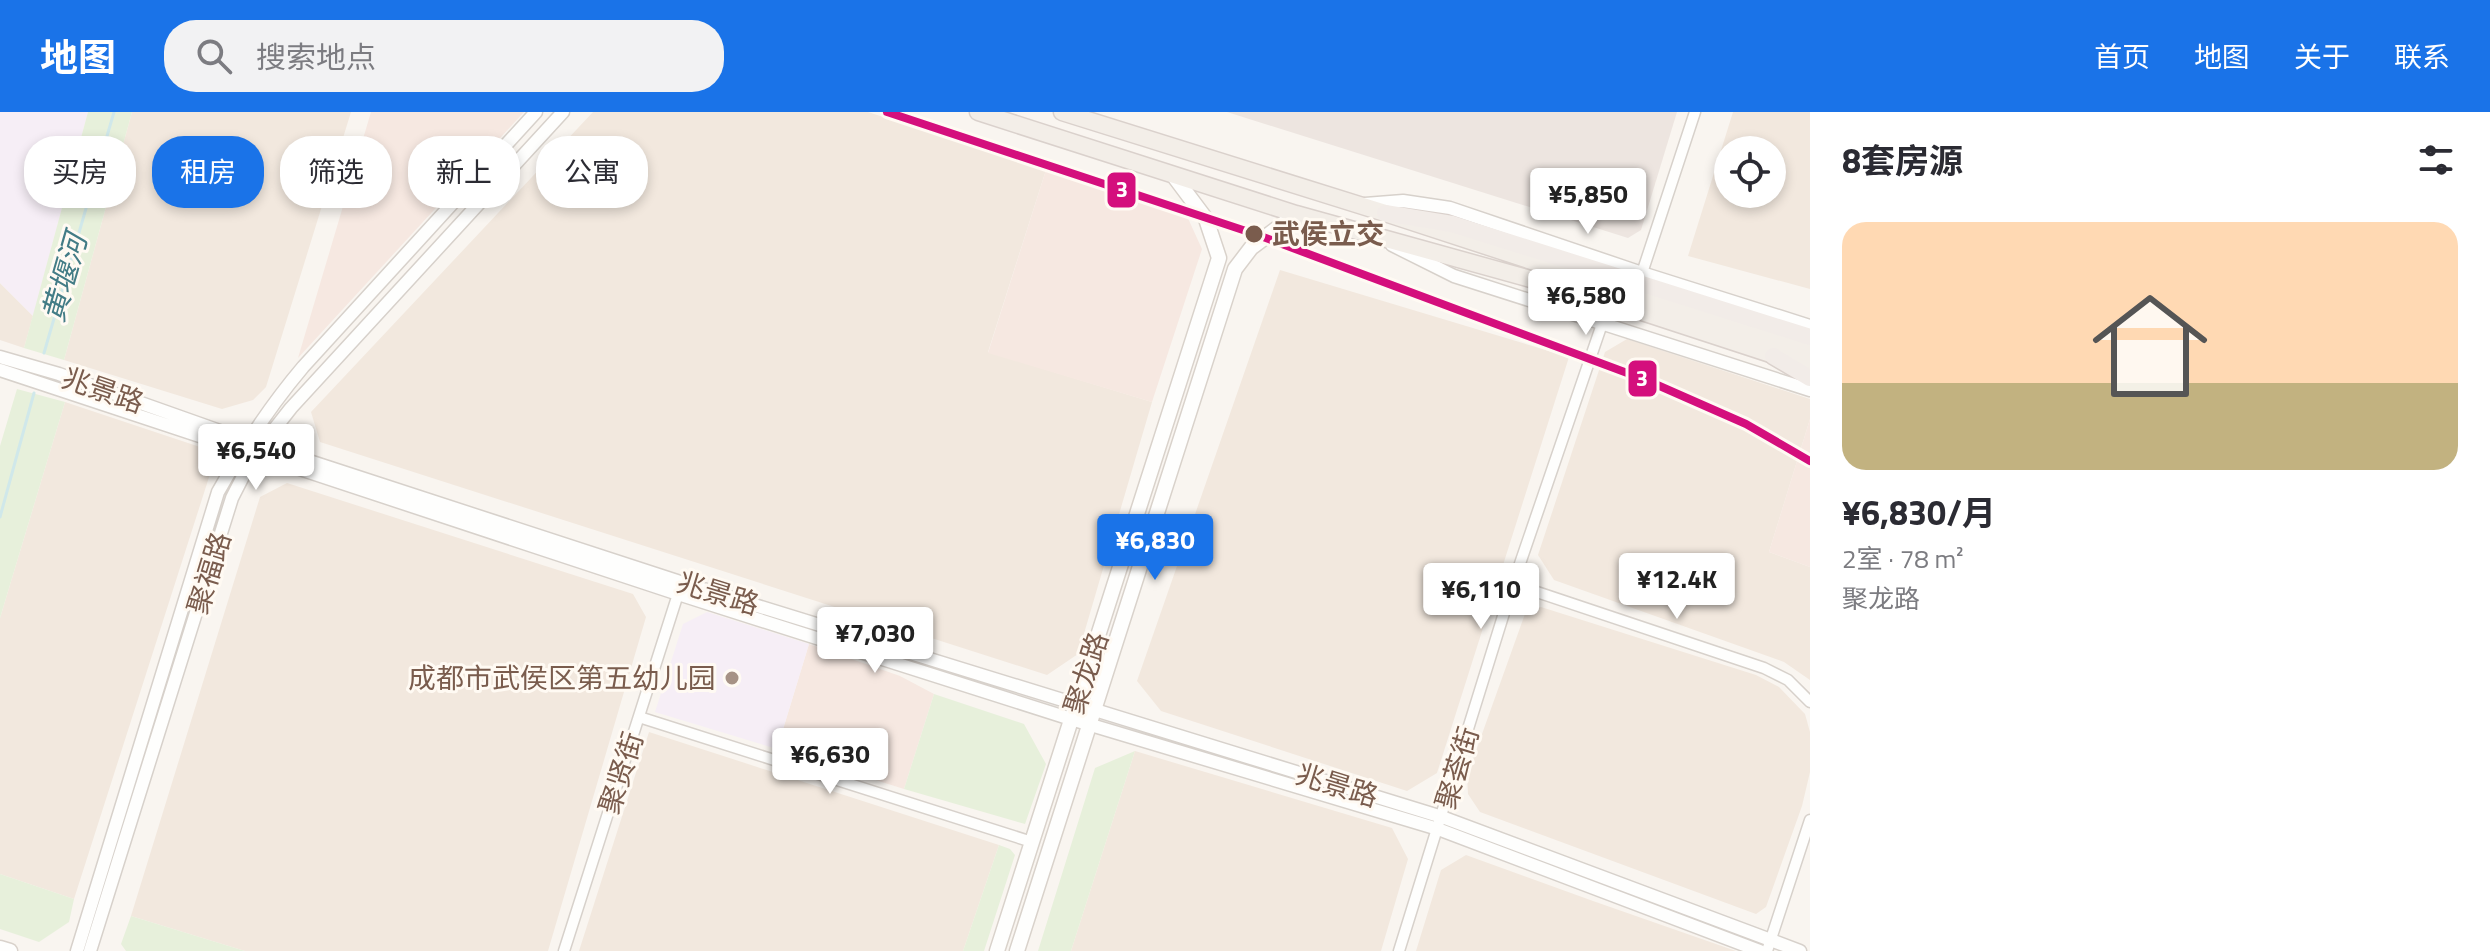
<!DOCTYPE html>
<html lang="zh">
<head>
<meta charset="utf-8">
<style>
	:root { --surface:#fff; --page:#f2f2f3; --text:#2b2b33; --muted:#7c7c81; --line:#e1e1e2; --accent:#1a73e8 }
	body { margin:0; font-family:"Titillium Web","Noto Sans SC",sans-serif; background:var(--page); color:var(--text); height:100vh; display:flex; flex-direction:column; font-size:30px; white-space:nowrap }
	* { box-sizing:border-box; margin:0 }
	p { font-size:26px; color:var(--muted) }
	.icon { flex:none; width:44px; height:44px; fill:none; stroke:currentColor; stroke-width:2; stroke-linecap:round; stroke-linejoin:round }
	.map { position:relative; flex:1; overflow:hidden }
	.drawer { display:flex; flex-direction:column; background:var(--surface); width:680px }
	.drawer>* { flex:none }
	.banner { position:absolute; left:24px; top:24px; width:760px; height:72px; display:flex; gap:16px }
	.controls { position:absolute; left:1714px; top:24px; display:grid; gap:16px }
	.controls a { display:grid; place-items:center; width:72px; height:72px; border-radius:50%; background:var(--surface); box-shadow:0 4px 12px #0003; font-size:40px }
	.price { position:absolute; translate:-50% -68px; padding:0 18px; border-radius:8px; background:#fff; color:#222; font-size:26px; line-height:52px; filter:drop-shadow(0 2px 4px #0008) }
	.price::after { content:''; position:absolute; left:50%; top:48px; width:24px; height:18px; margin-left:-12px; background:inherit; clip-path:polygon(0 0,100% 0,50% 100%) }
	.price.active { background:var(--accent); color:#fff }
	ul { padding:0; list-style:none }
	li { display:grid; align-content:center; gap:16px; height:424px; padding:0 32px }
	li+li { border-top:2px solid var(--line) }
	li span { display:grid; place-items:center; height:248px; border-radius:24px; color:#555 }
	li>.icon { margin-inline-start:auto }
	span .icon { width:144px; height:144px; fill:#fffc; stroke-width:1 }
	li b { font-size:34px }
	h2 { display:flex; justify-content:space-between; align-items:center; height:96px; padding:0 32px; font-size:34px }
	.chip { padding:0 28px; border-radius:32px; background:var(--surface); box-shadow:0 4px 12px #0003; font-size:28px; line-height:72px }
	.chip.active { background:var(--accent); color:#fff }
	header { display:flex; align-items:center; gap:48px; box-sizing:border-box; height:112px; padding:0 40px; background:var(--accent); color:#fff }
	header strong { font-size:38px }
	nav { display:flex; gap:44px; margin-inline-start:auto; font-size:28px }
	.search { width:560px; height:72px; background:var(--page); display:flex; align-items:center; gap:20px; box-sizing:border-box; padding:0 28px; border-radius:32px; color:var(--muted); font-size:30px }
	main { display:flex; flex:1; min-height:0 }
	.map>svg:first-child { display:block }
</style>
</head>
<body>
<header>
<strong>地图</strong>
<div class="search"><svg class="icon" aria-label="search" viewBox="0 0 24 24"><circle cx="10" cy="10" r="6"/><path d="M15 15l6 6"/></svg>搜索地点</div>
<nav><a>首页</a><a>地图</a><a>关于</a><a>联系</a></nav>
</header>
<main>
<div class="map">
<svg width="1810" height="839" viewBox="0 0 1810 839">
	<rect width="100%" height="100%" fill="#f9f5f0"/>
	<!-- residential -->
	<path fill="#f2e8de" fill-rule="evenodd" d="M132,0h219l-85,275 -13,13 -31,9 -158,-49z
		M593,0h275l178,58 -58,182 164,50 -74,252 -31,21 -727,-233 -9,-30z
		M1733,0h77v177l-122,-33zM1728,38h44v44h-44z
		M1280,158l289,87 -132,416 -30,18 -246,-80 -24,-30z
		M0,171l33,33 -9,32 -24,-8z
		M1627,227l183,60v20l-41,133 41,15v113l-26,-18 -230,-82 -16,-25 67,-203z
		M65,290l135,45 11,24 -137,428 -74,-25v-256z
		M287,371l346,111 13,23 -98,334h-303l-114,-35 129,-419z
		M1541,495l215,68 23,12 26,27 5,18v40l-8,34 -36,101 -10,7 -276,-102 -12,-18 -1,-18 59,-165z
		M649,620l350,113 -36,106h-384z
		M1135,639l257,77 16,31 -27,92h-310z
		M1466,743l127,46 143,50h-320l25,-81z"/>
	<!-- commercial -->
	<path fill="#f6e8e1" d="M371,0h153l-226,246z
		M1046,58l140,44 16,35 -50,153 -164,-49z
		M1810,307v148l-41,-15z
		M809,532l91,32 34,18 -30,95 -127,-40z"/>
	<!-- industrial -->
	<path fill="#ede5e0" d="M1227,0h450l-36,118 -13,8z"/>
	<!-- education -->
	<path fill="#f6eef6" d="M0,0h88l-55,204 -33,-33z
		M707,500l102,32 -32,105 -122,-37 28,-88z"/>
	<!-- green -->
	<path fill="#e7f0db" d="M88,0h44l-68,248 -40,-12z
		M17,277l48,13 -65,216v-172z
		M934,582l90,30 22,40 -21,60 -121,-35z
		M1135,639l-64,200h-33l57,-183z
		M999,733l11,4 5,6 -31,96h-21z
		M0,762l74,25 -5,23 -30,20 -39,-13z
		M131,804l114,35h-119l-5,-7z"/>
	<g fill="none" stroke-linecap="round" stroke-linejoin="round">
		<!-- stream -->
		<path stroke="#d0e8ea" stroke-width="3" d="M44,241l70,-241
			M0,405l34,-124"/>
		<!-- minor casing -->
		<g stroke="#d7d1cb" stroke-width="13">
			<path id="minor" d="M1642,161l53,-161
				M1513,472l251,84 24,12 22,22
				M639,605l393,125
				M564,839l114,-357
				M1399,839l114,-367 89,-260
				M1767,839l43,-131"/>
		</g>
		<!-- tertiary casing -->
		<g stroke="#d7d1cb" stroke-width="15">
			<path id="tertiary" d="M1365,92l38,-3 47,7 192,65 168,53
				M1392,133l62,31 356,114
				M0,245l59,17 189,67 432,141 762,235 358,134
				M0,258l678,224 393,125 367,110 322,122
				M77,839l141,-459c25,-45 52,-86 85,-125l233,-255
				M90,839l142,-453 22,-43 37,-47 272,-296"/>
		</g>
		<!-- secondary casing -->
		<g stroke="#d9d2cb" stroke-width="17">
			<path id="secondary" d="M0,836l10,3
				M997,839l222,-693 -13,-39 -33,-44
				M1017,839l218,-682 16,-21 45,-34"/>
		</g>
		<!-- primary casing -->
		<g stroke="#dad1cc" stroke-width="19">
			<path id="primary" d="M978,0l318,102 303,84 211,69
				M1062,0l323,101 425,139"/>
		</g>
		<!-- trunk casing -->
		<g stroke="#dad1cc" stroke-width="19">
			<path id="trunk" d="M1385,101l67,11 358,113
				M1773,244l37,22"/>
		</g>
		<!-- minor -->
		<use href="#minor" stroke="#fefefd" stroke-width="10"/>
		<!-- tertiary -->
		<use href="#tertiary" stroke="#fefefd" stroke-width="12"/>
		<!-- secondary -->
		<use href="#secondary" stroke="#fefefd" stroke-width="14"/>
		<!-- primary -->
		<use href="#primary" stroke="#f3eee8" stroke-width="16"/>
		<!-- trunk -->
		<use href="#trunk" stroke="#f2ece8" stroke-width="16"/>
		<!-- metro-1 casing -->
		<g stroke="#fffaf3" stroke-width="14">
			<path id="metro-1" d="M887,0l368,122 391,146 100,44 64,37"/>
		</g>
		<!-- metro-1 -->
		<use href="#metro-1" stroke="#d40f7d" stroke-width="8"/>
	</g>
	<!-- markers -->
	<circle fill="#7a5c4d" stroke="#fffaf3" stroke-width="3" cx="1254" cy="122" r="10"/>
	<circle fill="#a69286" stroke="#fffaf3" stroke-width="3" cx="732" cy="566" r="8"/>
	<g text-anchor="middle" stroke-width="6" stroke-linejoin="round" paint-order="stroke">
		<!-- stop labels -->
		<g font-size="28" font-weight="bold" fill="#7a5c4d" stroke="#fffaf3" text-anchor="start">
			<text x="1272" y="132">武侯立交</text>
		</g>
		<!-- street labels -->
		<g font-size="28" fill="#7a5c4d" stroke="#fffaf3">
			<text transform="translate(103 278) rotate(19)" y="10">兆景路</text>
			<text transform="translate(209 461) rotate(-73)" y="10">聚福路</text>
			<text transform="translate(718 481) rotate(17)" y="10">兆景路</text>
			<text transform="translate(1086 561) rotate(-72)" y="10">聚龙路</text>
			<text transform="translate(1457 656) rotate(-73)" y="10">聚荟街</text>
			<text transform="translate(621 661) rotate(-72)" y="10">聚贤街</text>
			<text transform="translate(1337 673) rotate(17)" y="10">兆景路</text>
		</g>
		<!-- poi labels -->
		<g font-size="28" fill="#7a5c4d" stroke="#fffaf3" text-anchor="end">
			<text x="716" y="576">成都市武侯区第五幼儿园</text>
		</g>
		<!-- water labels -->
		<g font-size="30" font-style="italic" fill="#437c86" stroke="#fffaf3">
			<text transform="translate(65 166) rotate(-74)" y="10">黄堰河</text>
		</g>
	</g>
	<g stroke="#fffaf3" stroke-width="3">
		<rect x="1106" y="59" width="31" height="38" rx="8" fill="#d40f7d"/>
		<rect x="1627" y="247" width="31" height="39" rx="8" fill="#d40f7d"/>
	</g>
	<g font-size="22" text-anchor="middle" font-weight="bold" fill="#fff">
		<text x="1122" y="85">3</text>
		<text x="1642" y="274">3</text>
	</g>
</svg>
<div class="controls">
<a><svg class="icon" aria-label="locate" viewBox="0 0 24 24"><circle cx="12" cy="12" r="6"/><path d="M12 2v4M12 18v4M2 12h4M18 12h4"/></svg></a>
</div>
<b class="price" style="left:1588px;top:124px">¥5,850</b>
<b class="price" style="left:1586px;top:225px">¥6,580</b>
<b class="price" style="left:256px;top:380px">¥6,540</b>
<b class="price active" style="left:1155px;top:470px">¥6,830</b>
<b class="price" style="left:1677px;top:509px">¥12.4K</b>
<b class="price" style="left:1481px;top:519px">¥6,110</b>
<b class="price" style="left:875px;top:563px">¥7,030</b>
<b class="price" style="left:830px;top:684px">¥6,630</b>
<div class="banner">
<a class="chip">买房</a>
<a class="chip active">租房</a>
<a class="chip">筛选</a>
<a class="chip">新上</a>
<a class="chip">公寓</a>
</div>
</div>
<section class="drawer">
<h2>8套房源<svg class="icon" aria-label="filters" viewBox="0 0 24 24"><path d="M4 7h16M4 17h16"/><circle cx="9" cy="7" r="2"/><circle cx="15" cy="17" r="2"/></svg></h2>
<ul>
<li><span style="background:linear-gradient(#ffd9b3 65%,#c2b280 0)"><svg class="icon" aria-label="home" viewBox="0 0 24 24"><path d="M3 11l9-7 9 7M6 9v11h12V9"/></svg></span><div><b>¥6,830/月</b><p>2室 · 78 m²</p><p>聚龙路</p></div></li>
</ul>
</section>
</main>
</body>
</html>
